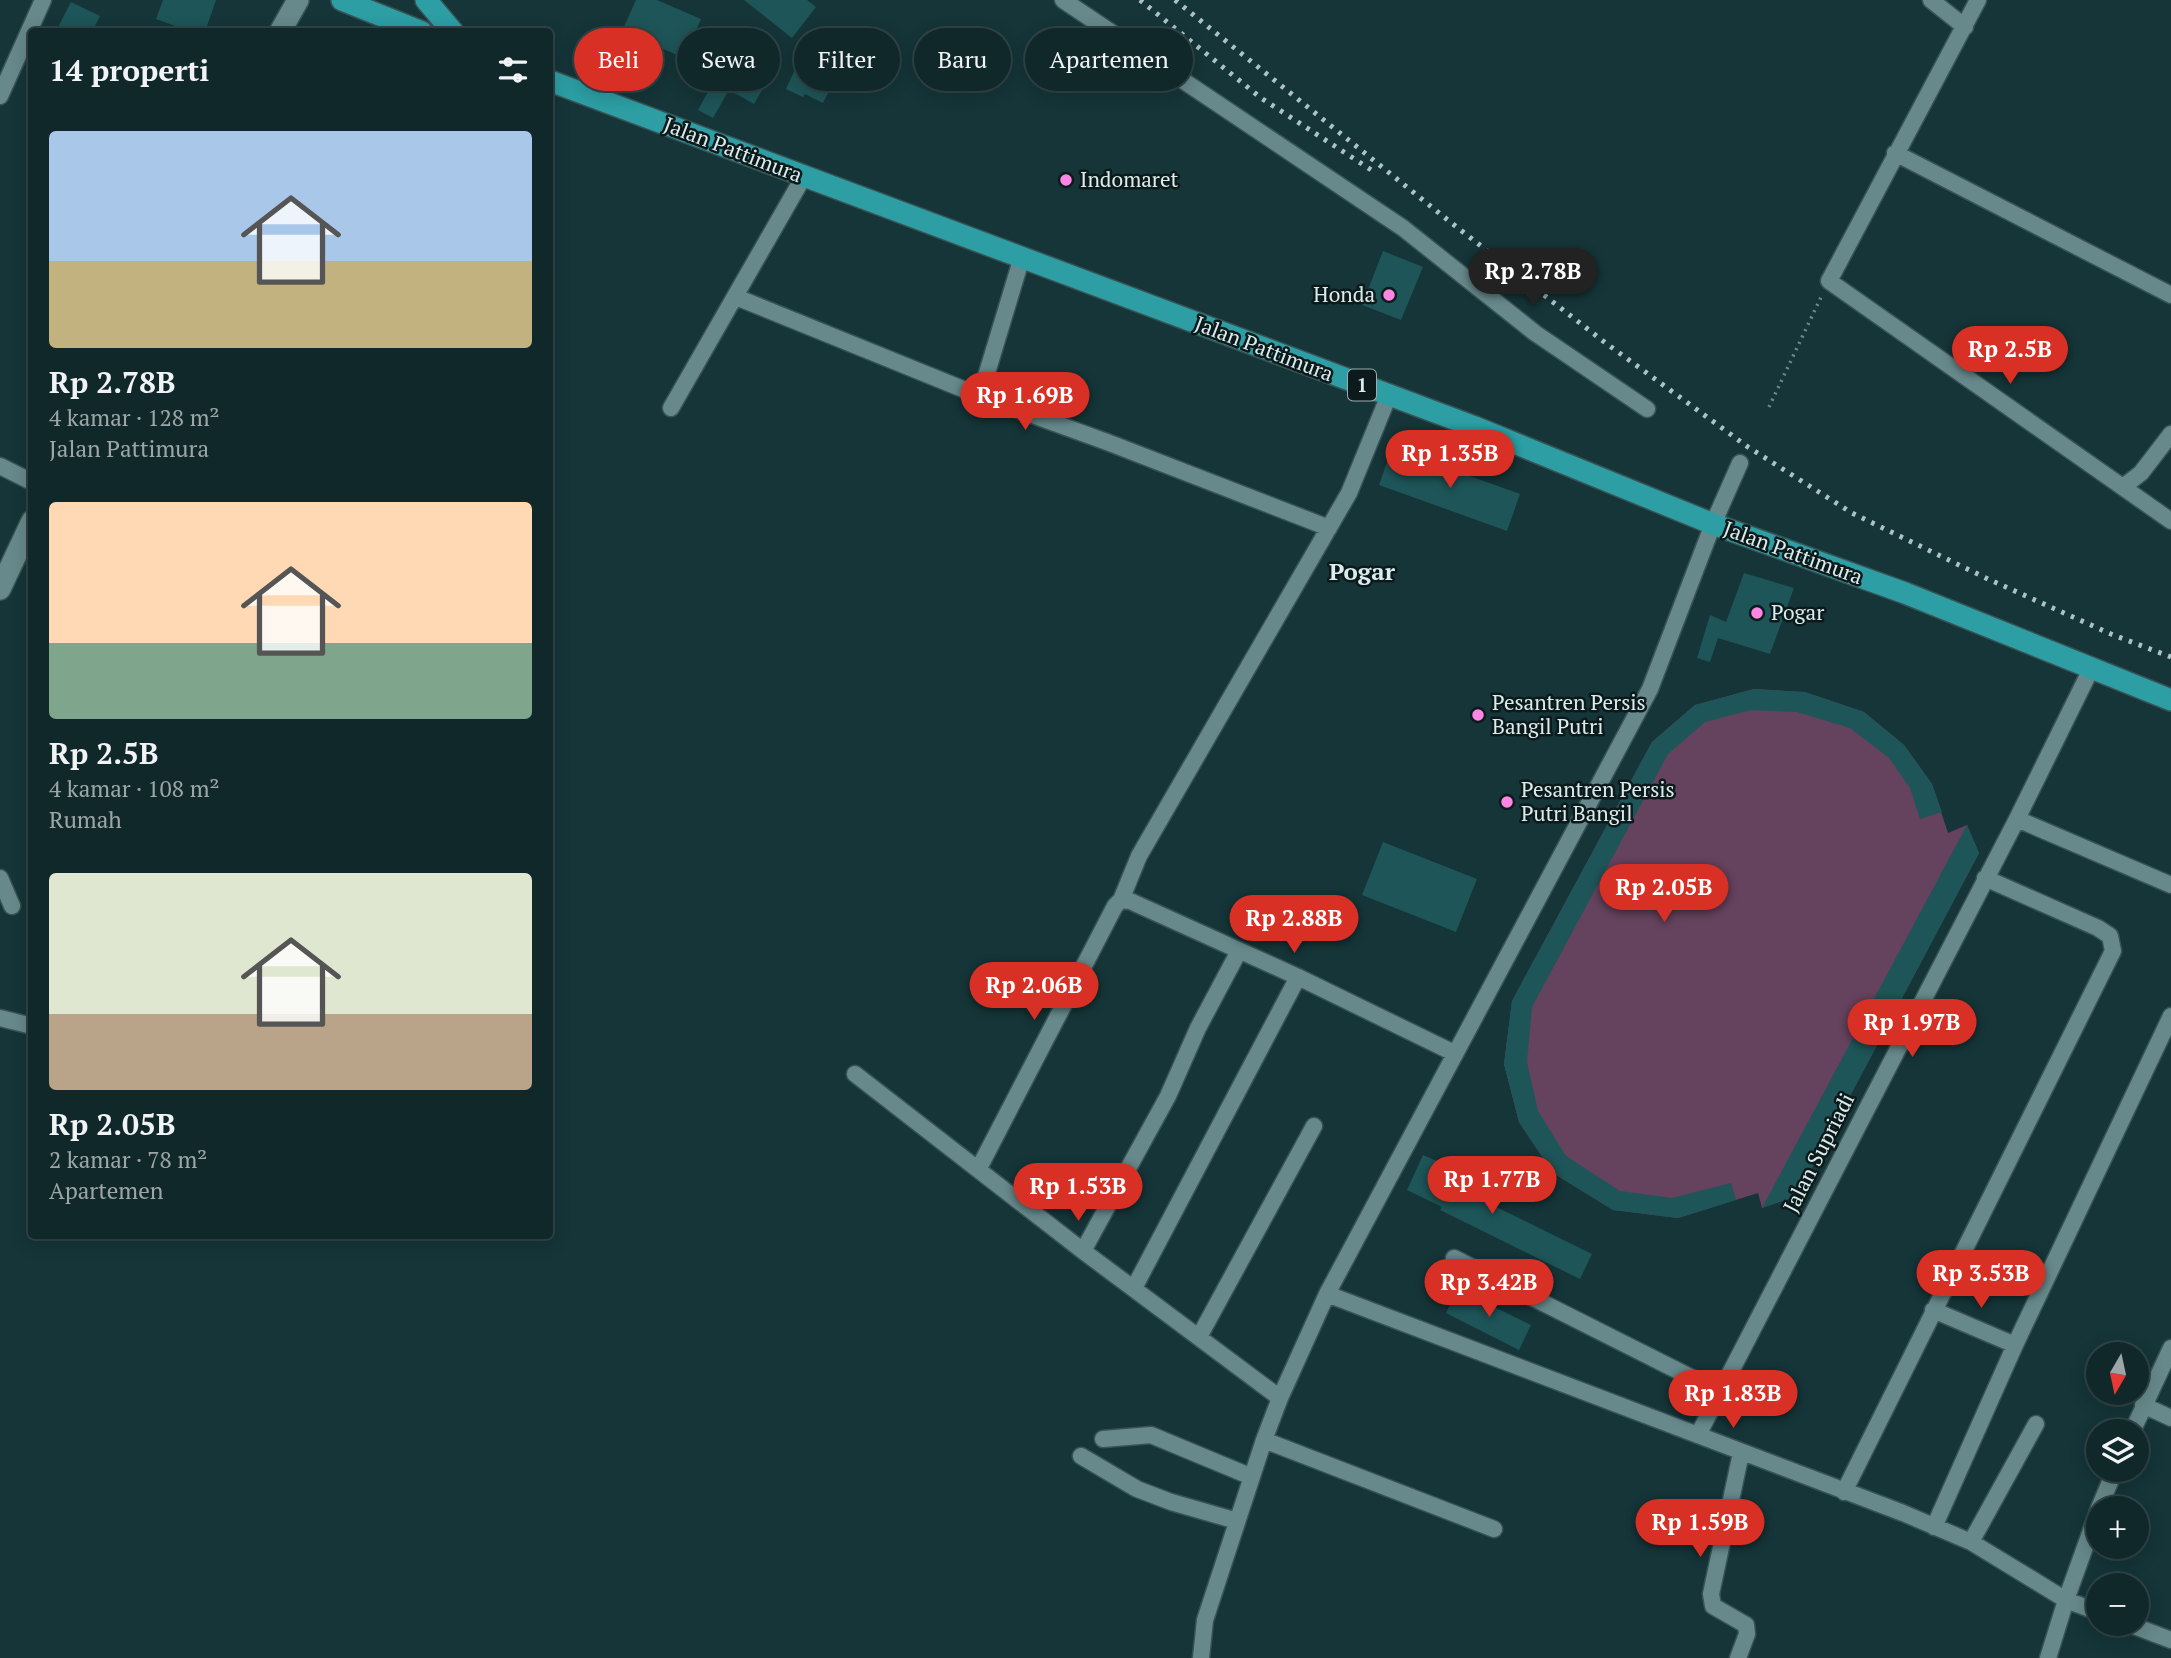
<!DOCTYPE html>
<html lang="id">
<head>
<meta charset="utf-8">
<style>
	:root { --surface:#10282a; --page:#193032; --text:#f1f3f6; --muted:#9ca6a8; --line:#304447; --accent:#d93025 }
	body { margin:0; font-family:"PT Serif",serif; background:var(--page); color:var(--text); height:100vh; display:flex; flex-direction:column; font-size:26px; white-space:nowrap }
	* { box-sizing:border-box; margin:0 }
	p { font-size:23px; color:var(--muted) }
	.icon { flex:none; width:38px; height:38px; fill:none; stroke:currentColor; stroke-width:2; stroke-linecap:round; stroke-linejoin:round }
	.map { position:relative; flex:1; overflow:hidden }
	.drawer { position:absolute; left:28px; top:28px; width:525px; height:1211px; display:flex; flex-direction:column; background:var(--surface); border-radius:7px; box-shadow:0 4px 18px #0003,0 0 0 2px var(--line) }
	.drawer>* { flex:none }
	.banner { position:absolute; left:574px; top:28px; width:665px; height:63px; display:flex; gap:14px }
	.needle { width:46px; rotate:189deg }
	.controls { position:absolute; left:2086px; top:1342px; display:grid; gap:14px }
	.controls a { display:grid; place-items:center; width:63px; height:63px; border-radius:50%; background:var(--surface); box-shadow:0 4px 18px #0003,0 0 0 2px var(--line); font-size:35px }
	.price { position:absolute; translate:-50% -60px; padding:0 16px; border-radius:24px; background:var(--accent); color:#fff; font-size:23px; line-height:46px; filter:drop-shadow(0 2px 4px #0008) }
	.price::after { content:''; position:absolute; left:50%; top:42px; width:21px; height:16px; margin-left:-10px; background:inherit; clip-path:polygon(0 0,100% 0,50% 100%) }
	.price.active { background:#222; color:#fff }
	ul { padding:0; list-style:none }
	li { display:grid; align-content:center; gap:14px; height:371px; padding:0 21px }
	li span { display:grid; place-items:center; height:217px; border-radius:7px; color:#555 }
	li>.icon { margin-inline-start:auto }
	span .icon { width:126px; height:126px; fill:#fffc; stroke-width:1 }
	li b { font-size:30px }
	h2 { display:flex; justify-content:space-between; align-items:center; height:84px; padding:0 21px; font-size:30px }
	.tag { padding:0 24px; border-radius:32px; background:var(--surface); box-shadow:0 4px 18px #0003,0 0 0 2px var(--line); font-size:24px; line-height:63px }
	.tag.active { background:var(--accent); color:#fff }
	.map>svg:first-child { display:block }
</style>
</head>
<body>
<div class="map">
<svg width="2171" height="1658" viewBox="0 0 2171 1658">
	<rect width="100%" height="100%" fill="#153538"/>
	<!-- pitch -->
	<path fill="#65425d" d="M1754,689l51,3 59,20 40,33 28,39 16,49 19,-8 12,28 -182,343 -35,12 -4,-15 -80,25 -65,-8 -60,-37 -34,-51 -15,-58 8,-63 140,-259 43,-37z"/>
	<!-- building -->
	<path fill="#1e5558" d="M163,0h53l-11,32h-13l-36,-13z
		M636,0h21l44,19 -17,39 -62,-27z
		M744,0h63l9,7 -24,31z
		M71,2l29,14 -8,16h-24l-10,-5z
		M720,54l48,26 -14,24 -25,-14 -16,28 -15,-8 16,-29 -7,-3z
		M802,54l37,17 -16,32 -18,-9 -2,3 -17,-8z
		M1383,251l40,16 -22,53 -39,-15z
		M1392,448l128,46 -13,37 -128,-46z
		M1744,573l50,15 -24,66 -52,-16 -8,24 -13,-4 13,-43 16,7z
		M1754,689l51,3 59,20 40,33 28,39 10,28 -22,7 -10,-31 -21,-30 -39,-30 -53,-16 -46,-2 -46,12 -37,32 -136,253 -5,55 11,49 28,45 54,35 52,7 59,-15 5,17 -58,18 -65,-8 -60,-37 -34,-51 -15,-58 8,-63 140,-259 43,-37z
		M1967,825l12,28 -182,343 -35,12z
		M1383,842l94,37 -21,53 -94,-37z
		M1423,1155l64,28 -7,16 112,55 -12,25 -140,-69 2,-3 -35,-17z
		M1457,1289l74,36 -12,25 -73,-37z"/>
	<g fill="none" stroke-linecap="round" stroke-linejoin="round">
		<!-- minor casing -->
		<g stroke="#395355" stroke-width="19">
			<path id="minor" d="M1063,0l340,228 132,105 112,76
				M1931,0l34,27
				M1978,0l-149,281 342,240
				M0,96l43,-96
				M1895,153l276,142
				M736,297l244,99 127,46 222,86
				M980,396l42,-139
				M671,408l133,-232
				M0,466l32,16
				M2123,487l18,-14 30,-39
				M2017,819l154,66
				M0,878l12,28
				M1121,900l9,1 168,76 156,76
				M0,1018l32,8
				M855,1074l228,177 197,147
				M979,1168l136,-262 6,-6 18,-44 210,-363 40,-98
				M1083,1251l85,-155 30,-68 41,-77
				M1454,1258l266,134
				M1134,1288l164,-311
				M1327,1294l576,219 68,29 95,58 32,-89
				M1933,1310l82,35
				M1199,1337l115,-211
				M2143,1405l28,13
				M2132,1432l39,-84
				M1698,1435l319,-616 75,-152
				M1103,1439l48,-4 101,42
				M1264,1440l230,89
				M1081,1456l56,33 34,13 66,19
				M1844,1492l269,-541 -3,-15 -12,-8 -113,-50
				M2099,1508l16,-38
				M1934,1527l81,-182 156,-329
				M1971,1542l65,-118
				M2129,1624l42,16
				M1201,1658l4,-38 59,-180 16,-42 47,-104 323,-605 63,-165 27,-61
				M1738,1658l9,-24 -1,-9 -33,-19 -2,-12 30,-141
				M2048,1658l18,-58 32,12"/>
		</g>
		<!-- tertiary casing -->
		<g stroke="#395355" stroke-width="24">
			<path id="tertiary" d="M280,32l18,-32
				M0,589l32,-68"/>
		</g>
		<!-- trunk casing -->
		<g stroke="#395355" stroke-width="24">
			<path id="trunk" d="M342,0l80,32
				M426,0l27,32
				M550,81l925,346 238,97 192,69 266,107"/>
		</g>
		<!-- path -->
		<path stroke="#6f888a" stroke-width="3.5" stroke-dasharray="2 5" stroke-linecap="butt" d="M1769,407l53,-112"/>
		<!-- minor -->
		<use href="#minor" stroke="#67898b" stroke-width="16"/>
		<!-- tertiary -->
		<use href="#tertiary" stroke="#67898b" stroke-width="21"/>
		<!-- trunk -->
		<use href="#trunk" stroke="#2c9ea4" stroke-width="21"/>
		<!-- rail -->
		<path stroke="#adc2c4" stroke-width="5" stroke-dasharray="3.5 7" stroke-linecap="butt" d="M1140,0l121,98 115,75
			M1175,0l274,221 154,120 145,106 104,66 136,66 123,55 60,23"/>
	</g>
	<!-- markers -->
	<g fill="#fc86e4" stroke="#0d1a1b" stroke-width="2.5">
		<circle cx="1066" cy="180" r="7"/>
		<circle cx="1389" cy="295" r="7"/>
		<circle cx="1757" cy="613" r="7"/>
		<circle cx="1478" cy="715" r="7"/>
		<circle cx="1507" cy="802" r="7"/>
	</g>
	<g text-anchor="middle" stroke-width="5" stroke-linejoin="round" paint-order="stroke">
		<!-- shield labels -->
		<rect fill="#0d1a1b" stroke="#9cadae" stroke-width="2" x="1348" y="369.5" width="28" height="31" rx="5"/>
		<g font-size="19" font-weight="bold" fill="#daeced">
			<text x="1362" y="392">1</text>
		</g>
		<!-- street labels -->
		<g font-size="21" fill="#daeced" stroke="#0d1a1b">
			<text transform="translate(733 150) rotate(21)" y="7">Jalan Pattimura</text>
			<text transform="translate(1264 349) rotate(21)" y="7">Jalan Pattimura</text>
			<text transform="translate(1793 553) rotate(20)" y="7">Jalan Pattimura</text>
			<text transform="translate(1819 1153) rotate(-63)" y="7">Jalan Supriadi</text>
		</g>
		<!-- poi labels -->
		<g font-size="21" fill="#daeced" stroke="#0d1a1b" text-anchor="start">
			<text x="1080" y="187">Indomaret</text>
			<text x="1375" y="302" text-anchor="end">Honda</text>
			<text x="1771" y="620">Pogar</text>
			<text x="1492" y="710">Pesantren Persis<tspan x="1492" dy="24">Bangil Putri</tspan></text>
			<text x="1521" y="797">Pesantren Persis<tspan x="1521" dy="24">Putri Bangil</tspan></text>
		</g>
		<!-- quarter labels -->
		<g font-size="24" font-weight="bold" fill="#daeced" stroke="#0d1a1b">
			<text x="1362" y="580">Pogar</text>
		</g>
	</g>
</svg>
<div class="controls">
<a><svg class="needle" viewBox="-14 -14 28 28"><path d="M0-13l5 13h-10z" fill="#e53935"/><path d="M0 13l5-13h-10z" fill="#9ca6a8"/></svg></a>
<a><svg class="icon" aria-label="layers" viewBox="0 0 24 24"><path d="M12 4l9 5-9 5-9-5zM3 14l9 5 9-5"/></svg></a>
<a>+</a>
<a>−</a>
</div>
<b class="price active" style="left:1533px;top:308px">Rp 2.78B</b>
<b class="price" style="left:2010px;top:386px">Rp 2.5B</b>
<b class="price" style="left:1025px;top:432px">Rp 1.69B</b>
<b class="price" style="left:1450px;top:490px">Rp 1.35B</b>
<b class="price" style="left:1664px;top:924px">Rp 2.05B</b>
<b class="price" style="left:1294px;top:955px">Rp 2.88B</b>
<b class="price" style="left:1034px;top:1022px">Rp 2.06B</b>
<b class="price" style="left:1912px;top:1059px">Rp 1.97B</b>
<b class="price" style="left:1492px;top:1216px">Rp 1.77B</b>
<b class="price" style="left:1078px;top:1223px">Rp 1.53B</b>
<b class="price" style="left:1981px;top:1310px">Rp 3.53B</b>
<b class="price" style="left:1489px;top:1319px">Rp 3.42B</b>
<b class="price" style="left:1733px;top:1430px">Rp 1.83B</b>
<b class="price" style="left:1700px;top:1559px">Rp 1.59B</b>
<div class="banner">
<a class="tag active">Beli</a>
<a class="tag">Sewa</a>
<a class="tag">Filter</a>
<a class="tag">Baru</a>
<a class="tag">Apartemen</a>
</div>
<section class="drawer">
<h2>14 properti<svg class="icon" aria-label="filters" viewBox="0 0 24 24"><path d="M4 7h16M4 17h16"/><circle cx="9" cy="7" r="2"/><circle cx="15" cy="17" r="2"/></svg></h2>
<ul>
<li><span style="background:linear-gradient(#a9c7e8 60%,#c2b280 0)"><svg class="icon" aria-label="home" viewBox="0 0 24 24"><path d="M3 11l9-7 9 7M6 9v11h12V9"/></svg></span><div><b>Rp 2.78B</b><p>4 kamar · 128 m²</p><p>Jalan Pattimura</p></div></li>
<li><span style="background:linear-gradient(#ffd9b3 65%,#7fa58c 0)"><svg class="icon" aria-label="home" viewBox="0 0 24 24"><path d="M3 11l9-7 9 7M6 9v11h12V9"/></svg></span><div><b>Rp 2.5B</b><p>4 kamar · 108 m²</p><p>Rumah</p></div></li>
<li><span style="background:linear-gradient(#dfe7d0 65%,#b9a48a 0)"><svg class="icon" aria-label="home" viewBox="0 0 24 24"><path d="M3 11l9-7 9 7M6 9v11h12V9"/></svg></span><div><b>Rp 2.05B</b><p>2 kamar · 78 m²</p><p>Apartemen</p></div></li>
</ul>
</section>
</div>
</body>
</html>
